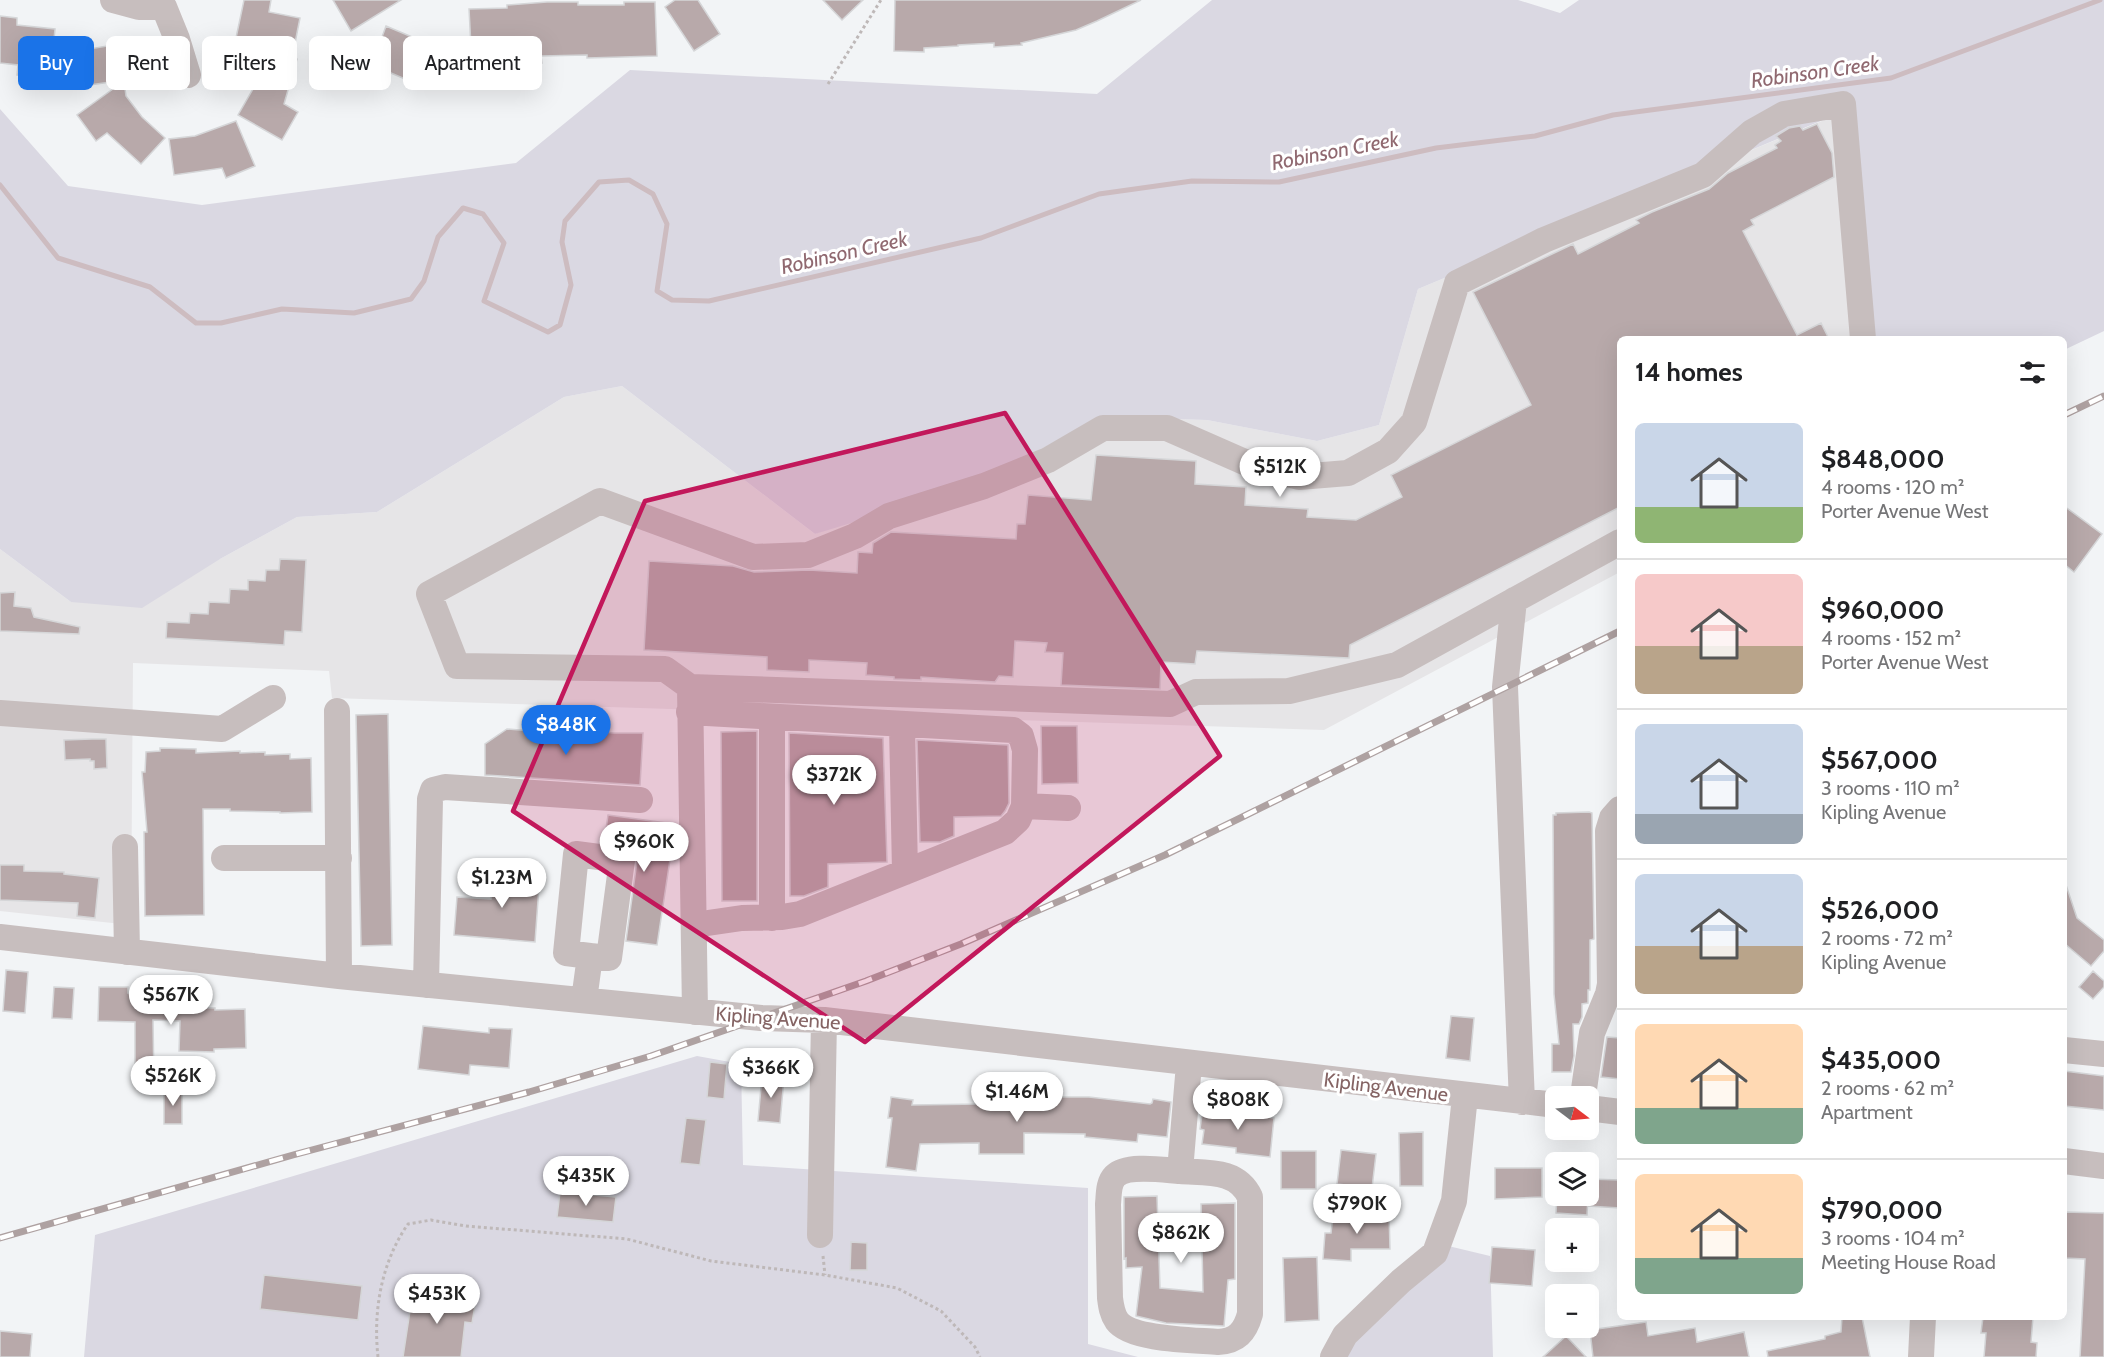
<!DOCTYPE html>
<html lang="en">
<head>
<meta charset="utf-8">
<style>
	:root { --surface:#fff; --page:#f2f2f2; --text:#202124; --muted:#757577; --line:#e0e0e0; --accent:#1a73e8 }
	body { margin:0; font-family:Cabin,sans-serif; background:var(--page); color:var(--text); height:100vh; display:flex; flex-direction:column; font-size:22px; white-space:nowrap }
	* { box-sizing:border-box; margin:0 }
	p { font-size:20px; color:var(--muted) }
	.icon { flex:none; width:33px; height:33px; fill:none; stroke:currentColor; stroke-width:2; stroke-linecap:round; stroke-linejoin:round }
	.map { position:relative; flex:1; overflow:hidden }
	.sheet { position:absolute; left:1617px; top:336px; width:450px; height:984px; display:flex; flex-direction:column; background:var(--surface); border-radius:9px; box-shadow:0 6px 24px #0002 }
	.sheet>* { flex:none }
	.banner { position:absolute; left:18px; top:36px; width:570px; height:54px; display:flex; gap:12px }
	.needle { width:39px; rotate:106deg }
	.tools { position:absolute; left:1545px; top:1086px; display:grid; gap:12px }
	.tools a { display:grid; place-items:center; width:54px; height:54px; border-radius:9px; background:var(--surface); box-shadow:0 6px 24px #0002; font-size:30px }
	.price { position:absolute; translate:-50% -51px; padding:0 14px; border-radius:21px; background:#fff; color:#222; font-size:20px; line-height:39px; filter:drop-shadow(0 2px 3px #0008) }
	.price::after { content:''; position:absolute; left:50%; top:36px; width:18px; height:14px; margin-left:-9px; background:inherit; clip-path:polygon(0 0,100% 0,50% 100%) }
	.price.selected { background:var(--accent); color:#fff }
	ul { padding:0; list-style:none }
	li { display:flex; align-items:center; gap:18px; height:150px; padding:0 18px }
	li+li { border-top:2px solid var(--line) }
	li span { display:grid; place-items:center; flex:none; width:168px; height:120px; border-radius:9px; color:#555 }
	li>.icon { margin-inline-start:auto }
	span .icon { width:72px; height:72px; fill:#fffc; stroke-width:1 }
	li b { font-size:26px }
	h2 { display:flex; justify-content:space-between; align-items:center; height:72px; padding:0 18px; font-size:26px }
	.pill { padding:0 21px; border-radius:9px; background:var(--surface); box-shadow:0 6px 24px #0002; font-size:21px; line-height:54px }
	.pill.selected { background:var(--accent); color:#fff }
	.map>svg:first-child { display:block }
</style>
</head>
<body>
<div class="map">
<svg width="2104" height="1357" viewBox="0 0 2104 1357">
	<rect width="100%" height="100%" fill="#f2f4f6"/>
	<!-- built -->
	<path fill="#e6e5e7" d="M1853,108l18,231h-251v233l-296,158 -992,-32 -3,-27 -196,-8 -2,262 -131,-14v-362l71,53 149,-43 77,-42 80,-5 187,-115 58,-11 193,148 286,-117 106,3 110,21 62,-16 39,-136z"/>
	<!-- green -->
	<path fill="#dad8e2" d="M1212,0h306l42,13 19,-13h525v331l-40,19v-11h-193l-19,-231 -434,181 -39,136 -62,16 -110,-21 -106,-3 -129,69 -157,48 -193,-148 -58,11 -187,115 -80,5 -77,42 -78,49 -71,-6 -71,-53v-440l68,77 134,19 314,-42 114,-93 467,24z
		M697,1056l44,8 2,101 345,23v156l50,13h-1054l11,-122z
		M1440,1244l50,12 3,101h-163z"/>
	<g fill="none" stroke-linecap="round" stroke-linejoin="round">
		<!-- stream -->
		<path stroke="#cdbcc0" stroke-width="5" d="M0,185l58,73 92,29 46,36h25l61,-14 72,4 57,-14 13,-18 14,-44 25,-29 20,6 21,29 -20,58 64,31 12,-7 11,-40 -9,-43 3,-21 34,-39 30,-2 24,14 14,30 -10,67 15,9 37,1 272,-63 118,-44 93,-13 87,1 157,-34 99,-12 78,-21 278,-37 209,-78"/>
	</g>
	<!-- building -->
	<path fill="#b8a9aa" stroke="#d5d6d8" stroke-width="1.5" d="M244,0h27l-2,12 31,6 -8,40 5,1 -13,45 14,8 -16,28 -44,-25 19,-33 -3,-1 10,-37 -28,-6z
		M333,0h68l-50,31z
		M675,0h23l22,34 -26,17 -29,-44z
		M823,0h40l-21,20z
		M895,0h246l-44,21 -21,9 -55,13 1,2 -28,2v-4l-36,2v1l-34,2v4l-30,-1z
		M547,2h31v3h46v-3h31l2,54 -70,2v-3l-46,1 1,7 -70,2 -3,-56 38,-1v-3z
		M0,16l17,2v7l38,4 -5,50 -33,-4 1,-10 -18,-2z
		M386,26l52,22 -14,39 -52,-22z
		M119,44l5,36 -48,7 -5,-35z
		M124,81l2,15 16,21 23,21 -24,26 -34,-31 -11,8 -19,-26z
		M236,121l19,45 -29,12 -4,-10 -48,7 -5,-36 26,-3z
		M1817,124l15,29 2,24 -83,43 3,5 -11,6 54,104 24,-12 8,16h-209v168l-270,138 -1,13 -152,-7 -2,13 -34,-2 -1,27 -99,-4 2,-32 -18,-1 2,-9 -32,-2 -2,36 -14,-1 -4,6 -74,-5v3l-27,-1v-2l-28,-2 1,-12 -58,-3v12l-42,-2v-13l-123,-7 5,-89 84,5 21,6 55,-2 48,3 1,-21 14,1 1,-10 18,-11 125,7 1,-15h8l3,-29 63,5 5,-45 100,6 -1,23 51,3 -1,18 63,4 -1,8 49,3 46,-23 -11,-22 140,-70 -58,-113 100,-48 5,10 61,-31 -3,-3 16,-8 57,-23 19,-16 49,-25 -2,-3 6,-4 -5,-5 13,-8 11,-2 3,4z
		M2064,506l38,28 -28,38 -10,-8z
		M280,559l26,1 -4,72 -17,-1 -1,14 -118,-7 1,-16 22,1 1,-10 18,1 1,-12 20,1 1,-14 18,1v-10l17,1 1,-11h13z
		M15,592l-1,14 17,2 3,9 46,10 -1,7 -79,-3v-38z
		M388,714l4,231 -31,1 -5,-231z
		M1041,726h36l1,57 -36,1z
		M507,729l72,6 1,-5 34,3h29l-3,52 -155,-10v-31z
		M757,731v170h-35l-1,-169z
		M789,733l94,5 4,124 -59,2v23l-24,9h-14z
		M92,739h14l1,29 -13,1v-8h-4v-2l-25,1 -1,-20z
		M917,740l91,5 1,58 -4,8 -4,5 -47,1v19l-14,6h-20z
		M160,748l36,1v4l44,-2v2l25,-1v3l25,-1v5l21,-1 1,54 -32,1v-1l-50,-1v-2h-27l1,106 -59,1 -1,-84h3l-5,-60h3l1,-20 14,-1z
		M1589,812l3,1 2,126 -4,1v50h-2v13l-6,1v13l-3,7h-6l1,32 -3,16h-19v-28h7l-5,-50 -1,-179h3v-2z
		M608,815l58,8 5,30 -14,92 -31,-4 12,-87 -13,-9 -21,-2z
		M0,865h24v6l40,1v2l35,4 -4,40 -18,-2 1,-13 -78,-3z
		M493,870l47,3 -5,69 -81,-7 3,-38 34,2z
		M2066,885l11,33 27,22v11l-13,15 -27,-23v-57z
		M6,970l22,2 -3,41 -22,-2z
		M2093,971l11,10v6l-11,12 -14,-12z
		M54,987l20,1 -2,31 -20,-1z
		M99,987h29v6l29,1 -1,12 59,2v2l30,-1 1,39 -32,1v3l-35,-1 1,-30 -27,-1 1,62h-19v-60l-37,-1z
		M1451,1016l23,2 -4,43 -24,-3z
		M423,1026l66,7v-5l23,1 -3,39 -39,-3 -1,10 -51,-6z
		M1607,1037l13,1v41l-19,-2z
		M710,1062l17,2 -3,35 -17,-2z
		M2064,1071l40,5v34l-40,-4z
		M762,1076l22,2 -4,45 -22,-2z
		M164,1090h18v34h-18z
		M891,1097l22,3 -1,5 68,-1v-7h109l61,7 2,-1 1,-4 18,3 -4,35 -29,-3 -1,8 -52,-5v-3l-61,-1v21h-45v-11l-59,1 -4,27 -30,-4 6,-49h-4z
		M1203,1107l71,11 -4,39 -34,-4v-5l-34,-4 2,-14 -4,-1z
		M686,1118l20,2 -6,45 -20,-2z
		M1423,1132v54h-23l-1,-53z
		M1341,1150l35,4 -4,34 -35,-4z
		M1281,1151h35v38h-35z
		M1495,1168h47v29l-47,2z
		M1588,1179l32,1v28l-32,-2z
		M560,1192l56,5 -3,25 -56,-5z
		M1157,1196l3,92 43,4 -2,-88 34,-1v76l-7,1 -4,46 -58,-3 -30,-7 6,-49 -16,1v-10l-2,1v-62z
		M1557,1196h31l-1,19 -31,-2z
		M1359,1212h30l1,37h-39v12l-28,-2 2,-26h6l2,-17 26,2z
		M2064,1212l40,1v144h-24l5,-98 -21,-1z
		M851,1242l16,1v27h-17z
		M1492,1247l43,3 -3,36 -43,-3z
		M1317,1257l2,63 -34,2 -2,-64z
		M264,1275l98,11 -4,34 -98,-11z
		M413,1291l63,8 -4,24 -7,-1 -4,35h-58z
		M1842,1317h20l8,40h-102l-1,-6 58,-12v-3l16,-4z
		M1983,1317h50l-2,25 6,1 -1,14h-52l2,-24h-5z
		M1646,1322l2,14 47,-8 2,14 47,-10 5,25h-156l-3,-27z
		M0,1331l32,3 -2,23h-30z
		M1566,1336l20,21h-43z"/>
	<g fill="none" stroke-linecap="round" stroke-linejoin="round">
		<!-- path -->
		<path stroke="#beb8b8" stroke-width="3" stroke-dasharray="3 3" stroke-linecap="butt" d="M828,84l53,-84
			M823,1256l2,19
			M378,1357c-5,-46 3,-94 30,-133l23,-4 35,6 161,13 84,22 114,14 72,13 44,23 34,36 5,10"/>
		<!-- minor -->
		<path stroke="#c7bebe" stroke-width="26" d="M113,0l26,7h25
			M164,7l13,32 11,36
			M1514,600l-9,87 17,415
			M690,687l-25,-18 -208,-3 -28,-72 171,-93 153,56 55,-2 47,-19 34,-20 95,-30 64,-26 55,-32h64l82,36 50,13 49,-4 40,-22 26,-29 43,-139 87,-43 159,-65 49,-43 32,-18 59,-10 20,235
			M337,711l2,265
			M689,712l324,18 8,6 4,14 -1,56 -6,14 -13,12 -205,82 -18,3 -40,1 -48,7
			M0,713l222,16 51,-31
			M772,717v201
			M902,724l3,148
			M1024,806l44,2
			M125,847l2,105
			M224,858h115
			M0,937l339,39 422,42 63,2 732,85
			M426,985l4,-186 3,-9 12,-3 195,13
			M584,1000l6,-44 -24,-3 10,-99 46,6 -13,98 -19,-2
			M695,1012l-5,-325 480,17 26,-12 93,-1 108,-26 223,-123
			M2064,1050l40,4
			M1583,1096l9,-63 16,-39 2,-10 -2,-153 4,-13 8,-9
			M1588,1108l32,4
			M2064,1161l40,5
			M1180,1171c-16,-1 -53,-7 -65,5 -7,7 -6,19 -7,28l2,94c1,8 2,16 7,23 14,19 77,19 101,21 19,-1 27,-10 32,-28v-117c-13,-28 -43,-24 -70,-26l9,-107
			M820,1235l4,-215
			M1333,1357l12,-22 56,-54 34,-28 19,-52 11,-105
			M1921,1357l2,-40"/>
		<!-- rail casing -->
		<g stroke="#aea1a1" stroke-width="7">
			<path id="rail" d="M2064,415l40,-19
				M0,1238l293,-83 236,-63 122,-36 215,-75 95,-37 204,-89 455,-224"/>
		</g>
		<!-- rail -->
		<use href="#rail" stroke="#fff" stroke-width="4.5" stroke-dasharray="14" stroke-linecap="butt"/>
	</g>
	<!-- marked area -->
	<path fill="#c2185b" fill-opacity="0.2" stroke="#c2185b" stroke-width="4.5" stroke-linejoin="round" d="M1005,413l215,343 -355,286 -352,-231 132,-310z"/>
	<g text-anchor="middle" stroke-width="6" stroke-linejoin="round" paint-order="stroke">
		<!-- street labels -->
		<g font-size="20" fill="#856464" stroke="#fff">
			<text transform="translate(778 1018) rotate(4)" y="7">Kipling Avenue</text>
			<text transform="translate(1386 1087) rotate(7)" y="7">Kipling Avenue</text>
		</g>
		<!-- water labels -->
		<g font-size="21" font-style="italic" fill="#906970" stroke="#fff">
			<text transform="translate(1815 72) rotate(-8)" y="7">Robinson Creek</text>
			<text transform="translate(1335 151) rotate(-11)" y="7">Robinson Creek</text>
			<text transform="translate(844 253) rotate(-13)" y="7">Robinson Creek</text>
		</g>
	</g>
</svg>
<div class="tools">
<a><svg class="needle" viewBox="-14 -14 28 28"><path d="M0-13l5 13h-10z" fill="#e53935"/><path d="M0 13l5-13h-10z" fill="#757577"/></svg></a>
<a><svg class="icon" aria-label="layers" viewBox="0 0 24 24"><path d="M12 4l9 5-9 5-9-5zM3 14l9 5 9-5"/></svg></a>
<a>+</a>
<a>−</a>
</div>
<b class="price" style="left:1280px;top:498px">$512K</b>
<b class="price selected" style="left:566px;top:756px">$848K</b>
<b class="price" style="left:834px;top:806px">$372K</b>
<b class="price" style="left:644px;top:873px">$960K</b>
<b class="price" style="left:502px;top:909px">$1.23M</b>
<b class="price" style="left:171px;top:1026px">$567K</b>
<b class="price" style="left:771px;top:1099px">$366K</b>
<b class="price" style="left:173px;top:1107px">$526K</b>
<b class="price" style="left:1017px;top:1123px">$1.46M</b>
<b class="price" style="left:1238px;top:1131px">$808K</b>
<b class="price" style="left:586px;top:1207px">$435K</b>
<b class="price" style="left:1357px;top:1235px">$790K</b>
<b class="price" style="left:1181px;top:1264px">$862K</b>
<b class="price" style="left:437px;top:1325px">$453K</b>
<div class="banner">
<a class="pill selected">Buy</a>
<a class="pill">Rent</a>
<a class="pill">Filters</a>
<a class="pill">New</a>
<a class="pill">Apartment</a>
</div>
<section class="sheet">
<h2>14 homes<svg class="icon" aria-label="filters" viewBox="0 0 24 24"><path d="M4 7h16M4 17h16"/><circle cx="9" cy="7" r="2"/><circle cx="15" cy="17" r="2"/></svg></h2>
<ul>
<li><span style="background:linear-gradient(#c9d6e8 70%,#8fb573 0)"><svg class="icon" aria-label="home" viewBox="0 0 24 24"><path d="M3 11l9-7 9 7M6 9v11h12V9"/></svg></span><div><b>$848,000</b><p>4 rooms · 120 m²</p><p>Porter Avenue West</p></div></li>
<li><span style="background:linear-gradient(#f6c9c9 60%,#b9a48a 0)"><svg class="icon" aria-label="home" viewBox="0 0 24 24"><path d="M3 11l9-7 9 7M6 9v11h12V9"/></svg></span><div><b>$960,000</b><p>4 rooms · 152 m²</p><p>Porter Avenue West</p></div></li>
<li><span style="background:linear-gradient(#c9d6e8 75%,#9aa5b1 0)"><svg class="icon" aria-label="home" viewBox="0 0 24 24"><path d="M3 11l9-7 9 7M6 9v11h12V9"/></svg></span><div><b>$567,000</b><p>3 rooms · 110 m²</p><p>Kipling Avenue</p></div></li>
<li><span style="background:linear-gradient(#c9d6e8 60%,#b9a48a 0)"><svg class="icon" aria-label="home" viewBox="0 0 24 24"><path d="M3 11l9-7 9 7M6 9v11h12V9"/></svg></span><div><b>$526,000</b><p>2 rooms · 72 m²</p><p>Kipling Avenue</p></div></li>
<li><span style="background:linear-gradient(#ffd9b3 70%,#7fa58c 0)"><svg class="icon" aria-label="home" viewBox="0 0 24 24"><path d="M3 11l9-7 9 7M6 9v11h12V9"/></svg></span><div><b>$435,000</b><p>2 rooms · 62 m²</p><p>Apartment</p></div></li>
<li><span style="background:linear-gradient(#ffd9b3 70%,#7fa58c 0)"><svg class="icon" aria-label="home" viewBox="0 0 24 24"><path d="M3 11l9-7 9 7M6 9v11h12V9"/></svg></span><div><b>$790,000</b><p>3 rooms · 104 m²</p><p>Meeting House Road</p></div></li>
</ul>
</section>
</div>
</body>
</html>
